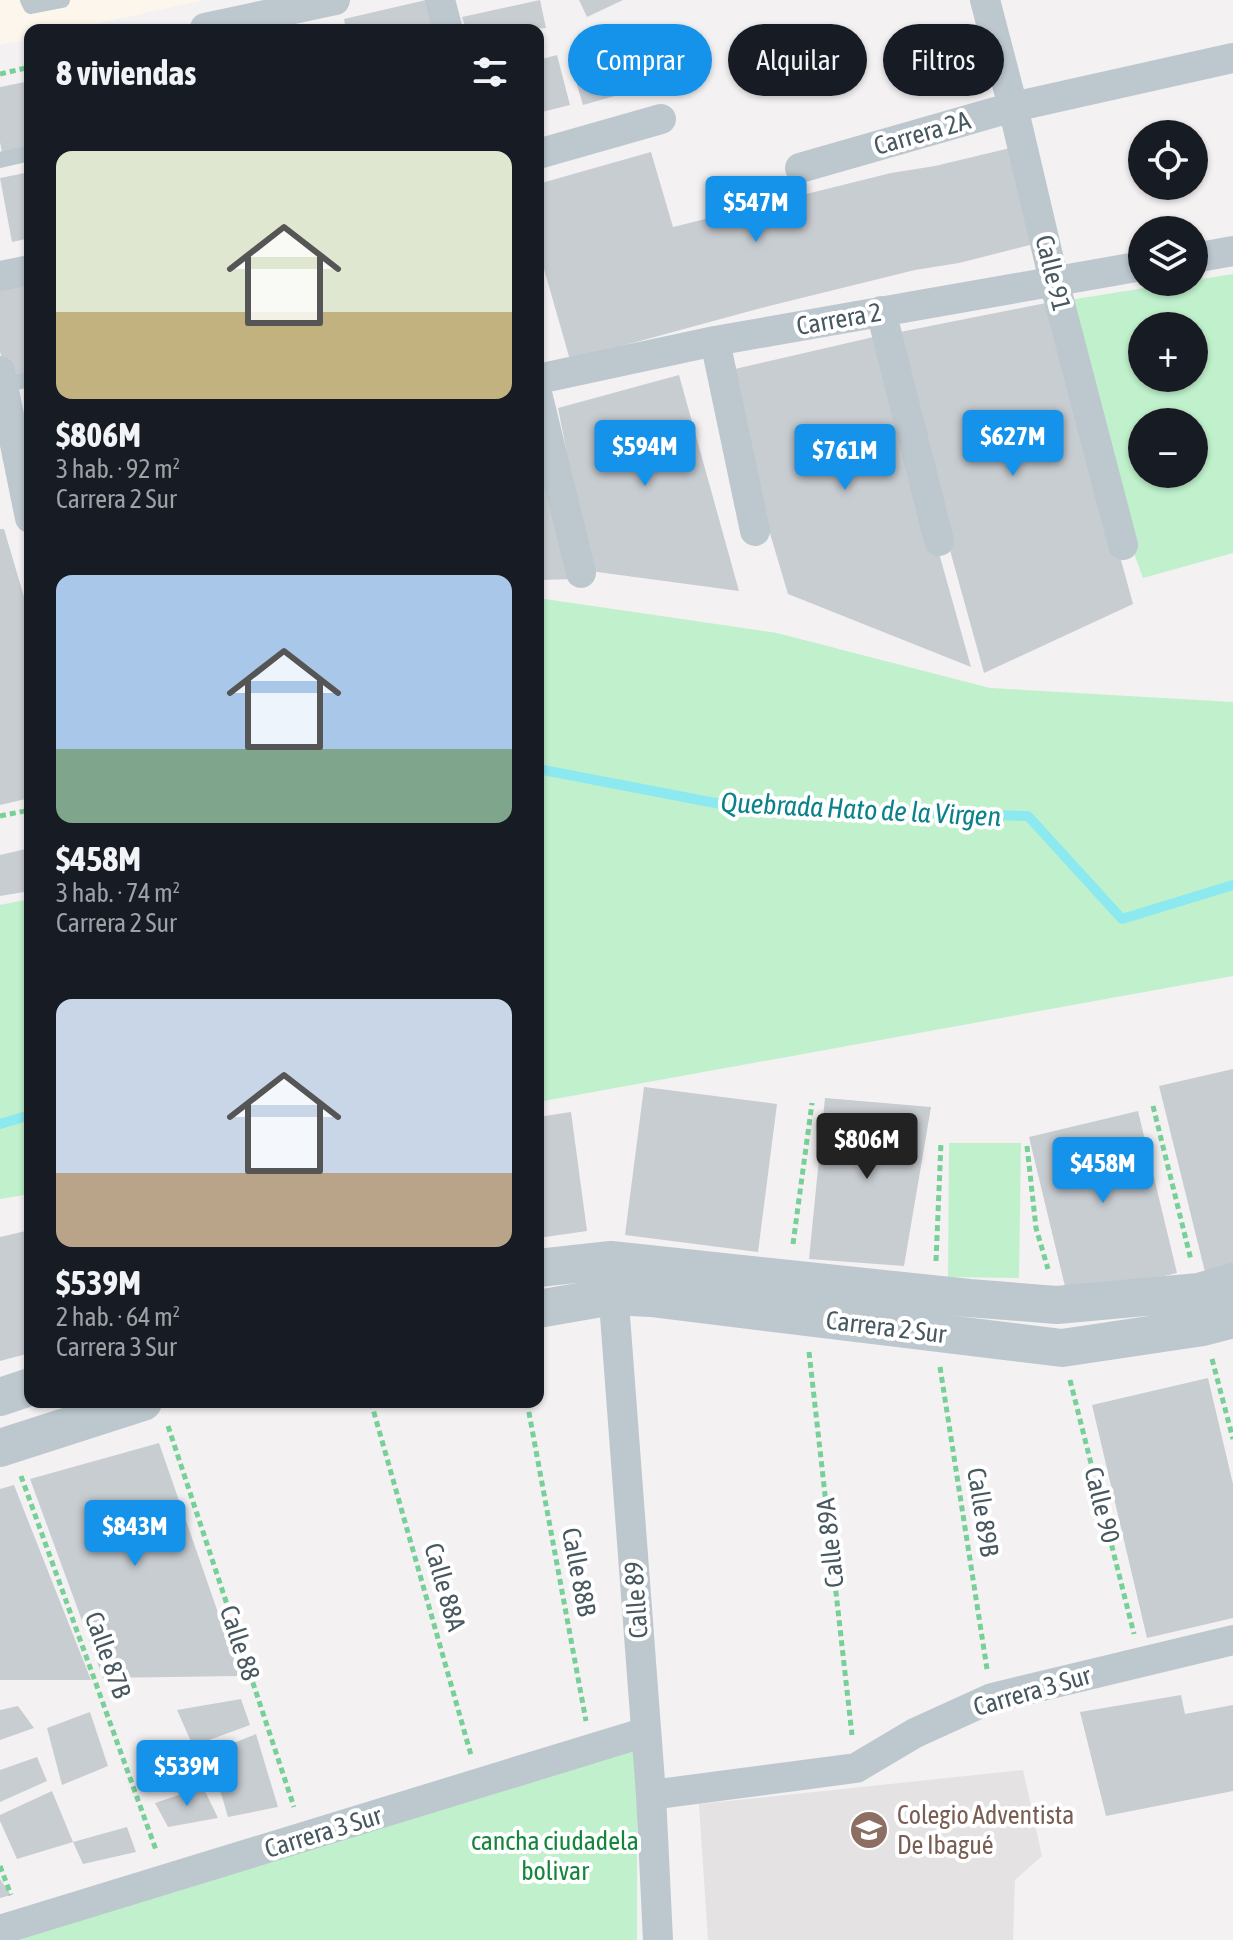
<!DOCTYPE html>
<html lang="es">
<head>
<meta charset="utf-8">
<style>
	:root { --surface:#171b24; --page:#20242c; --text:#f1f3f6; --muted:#9ea1a6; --accent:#1592ea }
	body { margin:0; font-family:"Asap Condensed",sans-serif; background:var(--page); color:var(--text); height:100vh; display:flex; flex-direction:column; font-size:30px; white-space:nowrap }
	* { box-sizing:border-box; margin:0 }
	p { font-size:26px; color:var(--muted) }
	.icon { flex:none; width:44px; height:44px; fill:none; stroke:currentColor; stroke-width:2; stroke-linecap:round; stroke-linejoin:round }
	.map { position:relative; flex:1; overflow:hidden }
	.drawer { position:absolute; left:24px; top:24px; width:520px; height:1384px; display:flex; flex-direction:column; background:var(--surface); border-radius:16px; box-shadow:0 2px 6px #0004 }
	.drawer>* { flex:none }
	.hud { position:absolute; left:568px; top:24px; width:544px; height:72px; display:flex; gap:16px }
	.buttons { position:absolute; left:1128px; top:120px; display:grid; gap:16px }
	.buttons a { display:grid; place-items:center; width:80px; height:80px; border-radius:50%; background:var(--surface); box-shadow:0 2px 6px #0004; font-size:40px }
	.price { position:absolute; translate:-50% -68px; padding:0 18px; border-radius:8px; background:var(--accent); color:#fff; font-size:26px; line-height:52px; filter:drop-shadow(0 2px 4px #0008) }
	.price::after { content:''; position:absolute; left:50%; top:48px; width:24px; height:18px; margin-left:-12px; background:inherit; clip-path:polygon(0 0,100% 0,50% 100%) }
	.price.active { background:#222; color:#fff }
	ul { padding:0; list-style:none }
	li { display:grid; align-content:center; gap:16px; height:424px; padding:0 32px }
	li span { display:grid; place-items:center; height:248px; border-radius:16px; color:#555 }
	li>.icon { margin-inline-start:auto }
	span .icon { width:144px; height:144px; fill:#fffc; stroke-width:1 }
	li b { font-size:34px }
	h2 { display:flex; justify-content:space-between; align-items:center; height:96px; padding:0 32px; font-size:34px }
	.tag { padding:0 28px; border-radius:36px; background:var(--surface); box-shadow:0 2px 6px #0004; font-size:28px; line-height:72px }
	.tag.active { background:var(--accent); color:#fff }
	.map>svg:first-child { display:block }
</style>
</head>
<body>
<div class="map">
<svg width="1233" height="1940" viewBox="0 0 1233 1940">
	<rect width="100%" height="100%" fill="#f4f1f2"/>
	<!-- commercial -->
	<path fill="#fdf6ec" d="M0,0h204l-136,30h-38v9l-30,6z"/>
	<!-- education -->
	<path fill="#e5e2e4" d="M1023,1770l19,86 -27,24 -2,60h-305l-9,-136z"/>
	<!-- green -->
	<path fill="#c0f1cc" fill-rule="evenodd" d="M1233,274v279l-90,25 -22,-60 -52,-218zM1142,326h52v52h-52zM1142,422h52v52h-52z
		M538,598l239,35 213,55 243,14v274l-695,126z
		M30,899v295l-30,5v-294z
		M949,1143h72l-2,135 -71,-1z
		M637,1744v196h-637z"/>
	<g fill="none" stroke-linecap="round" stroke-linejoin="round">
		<!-- stream -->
		<path stroke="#8ce9ef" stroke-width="10" d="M538,769l198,38 292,9 94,103 111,-34
			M0,1124l30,-9"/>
	</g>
	<!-- building -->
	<path fill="#c8cdd1" d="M426,0l17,30h-97l-2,-11z
		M540,0l6,28 -80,2 -4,-13z
		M579,0h44l-36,17z
		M621,39l15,51 -53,15 -15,-50z
		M557,55l13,50 -32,8v-53z
		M30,81v66l-28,6 -2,-11v-55z
		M1010,148l24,96 -75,19 -44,7 -146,36 -199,54 -32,-112v-64l113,-32 22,75 218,-54 44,-7z
		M30,172v66l-18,4 -12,-64z
		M30,282v89l-22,5 -8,-24v-65z
		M1051,302l82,302 -149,69 -94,-339z
		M878,336l93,331 -183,-73 -66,-222z
		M679,375l60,216 -149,-20 -32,-163z
		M538,416l38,163 -38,1z
		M0,529h4l26,88v181l-30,7z
		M30,848v43l-30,5v-41z
		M1233,1069v196l-28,7 -46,-186z
		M644,1087l133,17 -19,148 -133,-17z
		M825,1098l106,9 -27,159 -95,-7z
		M1138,1111l39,162 -109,26 -39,-162z
		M571,1112l16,119 -49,7v-121z
		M30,1230v123l-30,8v-124z
		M1208,1378l25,106v134l-86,20 -55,-233z
		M159,1443l81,233 -137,2 -73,-199z
		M14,1485l77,195h-91v-191z
		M1181,1695l4,19 48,-9v86l-127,25 -26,-104z
		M241,1699l9,26 -57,21 -16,-36z
		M18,1706l16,22 -34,12v-30z
		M90,1712l18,54 -46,19 -15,-57z
		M256,1734l22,73 -50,10 -19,-64z
		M193,1746l10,24 -57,20 -8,-28z
		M37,1757l10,24 -47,21v-32z
		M203,1787l15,31 -50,9 -13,-24z
		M52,1791l21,51 -56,17 -17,-38v-6z
		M127,1827l9,25 -53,12 -10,-22z
		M0,1879l11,16 -11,3z"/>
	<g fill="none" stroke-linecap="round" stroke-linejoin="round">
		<!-- path -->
		<path stroke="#77d097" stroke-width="5" stroke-dasharray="6 4" stroke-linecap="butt" d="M0,74l30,-7
			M0,816l30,-6
			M1153,1106l38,154
			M1027,1146l9,82 12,41
			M793,1244l19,-141
			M936,1261l5,-119
			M809,1352l43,383
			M1212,1359l21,80
			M940,1367l47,302
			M1070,1380l64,254
			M371,1402l100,353
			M527,1402l59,319
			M168,1426l126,381
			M21,1476l135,374
			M0,1866l11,29"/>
		<!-- service -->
		<path stroke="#bcc8ce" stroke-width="16" d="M28,0l3,6 31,-6
			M0,160l30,-7
			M4,385l26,-6"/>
		<!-- minor -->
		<path stroke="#bcc8ce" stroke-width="30" d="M440,0l8,30
			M985,0l28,107 41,174 69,264
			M205,28l130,-28
			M538,154l123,-35
			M800,168l213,-61 220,-49
			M1194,258l39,-7
			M0,276l30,-6
			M881,311l58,230
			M715,341l40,190
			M0,371l30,147
			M538,379l177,-38 427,-75
			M538,397l43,176
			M612,1276l39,519 7,145
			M651,1795l205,-27 59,-35 77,-35 241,-58
			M0,1930l646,-198"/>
		<!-- tertiary -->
		<path stroke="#bcc8ce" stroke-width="38" d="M538,1268l73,-8 358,38 88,7 142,-13 34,-10
			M538,1309l75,-13 38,2 411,50 141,-21 30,-8
			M0,1397l30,-10
			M0,1448l143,-46"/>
	</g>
	<!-- icons -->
	<defs>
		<g id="university-disc" transform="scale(2)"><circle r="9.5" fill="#8d6e63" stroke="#fff"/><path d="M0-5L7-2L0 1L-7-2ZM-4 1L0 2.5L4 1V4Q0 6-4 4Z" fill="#fff"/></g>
	</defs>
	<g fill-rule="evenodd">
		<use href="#university-disc" x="869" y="1830"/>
	</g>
	<g text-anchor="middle" stroke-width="8" stroke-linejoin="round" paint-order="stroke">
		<!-- street labels -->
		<g font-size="26" fill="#485860" stroke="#fff">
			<text transform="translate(922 133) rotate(-16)" y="9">Carrera 2A</text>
			<text transform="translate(1053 273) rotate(76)" y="9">Calle 91</text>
			<text transform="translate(839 319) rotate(-10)" y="9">Carrera 2</text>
			<text transform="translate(886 1327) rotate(7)" y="9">Carrera 2 Sur</text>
			<text transform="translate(1102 1505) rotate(76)" y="9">Calle 90</text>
			<text transform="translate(983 1512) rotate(81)" y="9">Calle 89B</text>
			<text transform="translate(830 1543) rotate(-96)" y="9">Calle 89A</text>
			<text transform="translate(579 1572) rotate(79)" y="9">Calle 88B</text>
			<text transform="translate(445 1587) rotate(74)" y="9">Calle 88A</text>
			<text transform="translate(636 1600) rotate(-94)" y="9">Calle 89</text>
			<text transform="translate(240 1643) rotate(72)" y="9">Calle 88</text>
			<text transform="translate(108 1655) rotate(70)" y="9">Calle 87B</text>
			<text transform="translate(1032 1691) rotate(-16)" y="9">Carrera 3 Sur</text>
			<text transform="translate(323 1832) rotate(-17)" y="9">Carrera 3 Sur</text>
		</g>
		<!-- education labels -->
		<g font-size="26" fill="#785e54" stroke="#fff" text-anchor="start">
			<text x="897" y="1824">Colegio Adventista<tspan x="897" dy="30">De Ibagué</tspan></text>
		</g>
		<!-- park labels -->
		<g font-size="26" fill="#15853c" stroke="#fff">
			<text x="555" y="1850">cancha ciudadela<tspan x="555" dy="30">bolivar</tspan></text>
		</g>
		<!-- water labels -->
		<g font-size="28" font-style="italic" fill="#0b828a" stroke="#fff">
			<text transform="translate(861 809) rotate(3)" y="10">Quebrada Hato de la Virgen</text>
		</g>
	</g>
</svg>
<div class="buttons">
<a><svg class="icon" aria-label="locate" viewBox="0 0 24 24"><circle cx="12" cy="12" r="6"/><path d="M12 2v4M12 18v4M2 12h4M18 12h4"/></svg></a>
<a><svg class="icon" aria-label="layers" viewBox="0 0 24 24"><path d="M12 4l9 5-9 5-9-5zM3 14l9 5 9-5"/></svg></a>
<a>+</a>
<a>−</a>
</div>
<b class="price" style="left:756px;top:244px">$547M</b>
<b class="price" style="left:1013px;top:478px">$627M</b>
<b class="price" style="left:645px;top:488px">$594M</b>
<b class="price" style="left:845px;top:492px">$761M</b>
<b class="price active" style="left:867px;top:1181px">$806M</b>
<b class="price" style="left:1103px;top:1205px">$458M</b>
<b class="price" style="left:135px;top:1568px">$843M</b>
<b class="price" style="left:187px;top:1808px">$539M</b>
<div class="hud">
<a class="tag active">Comprar</a>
<a class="tag">Alquilar</a>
<a class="tag">Filtros</a>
</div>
<section class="drawer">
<h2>8 viviendas<svg class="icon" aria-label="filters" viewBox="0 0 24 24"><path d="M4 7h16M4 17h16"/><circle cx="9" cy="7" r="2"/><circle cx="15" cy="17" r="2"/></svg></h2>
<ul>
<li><span style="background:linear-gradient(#dfe7d0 65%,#c2b280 0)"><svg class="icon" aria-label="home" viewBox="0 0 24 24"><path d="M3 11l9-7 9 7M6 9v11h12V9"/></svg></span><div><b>$806M</b><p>3 hab. · 92 m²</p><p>Carrera 2 Sur</p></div></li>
<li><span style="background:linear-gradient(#a9c7e8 70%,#7fa58c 0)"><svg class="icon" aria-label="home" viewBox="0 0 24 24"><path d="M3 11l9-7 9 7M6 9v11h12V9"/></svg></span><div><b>$458M</b><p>3 hab. · 74 m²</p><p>Carrera 2 Sur</p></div></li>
<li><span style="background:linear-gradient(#c9d6e8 70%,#b9a48a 0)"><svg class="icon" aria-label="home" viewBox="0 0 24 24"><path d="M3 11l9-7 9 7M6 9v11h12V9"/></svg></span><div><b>$539M</b><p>2 hab. · 64 m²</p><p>Carrera 3 Sur</p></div></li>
</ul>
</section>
</div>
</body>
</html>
